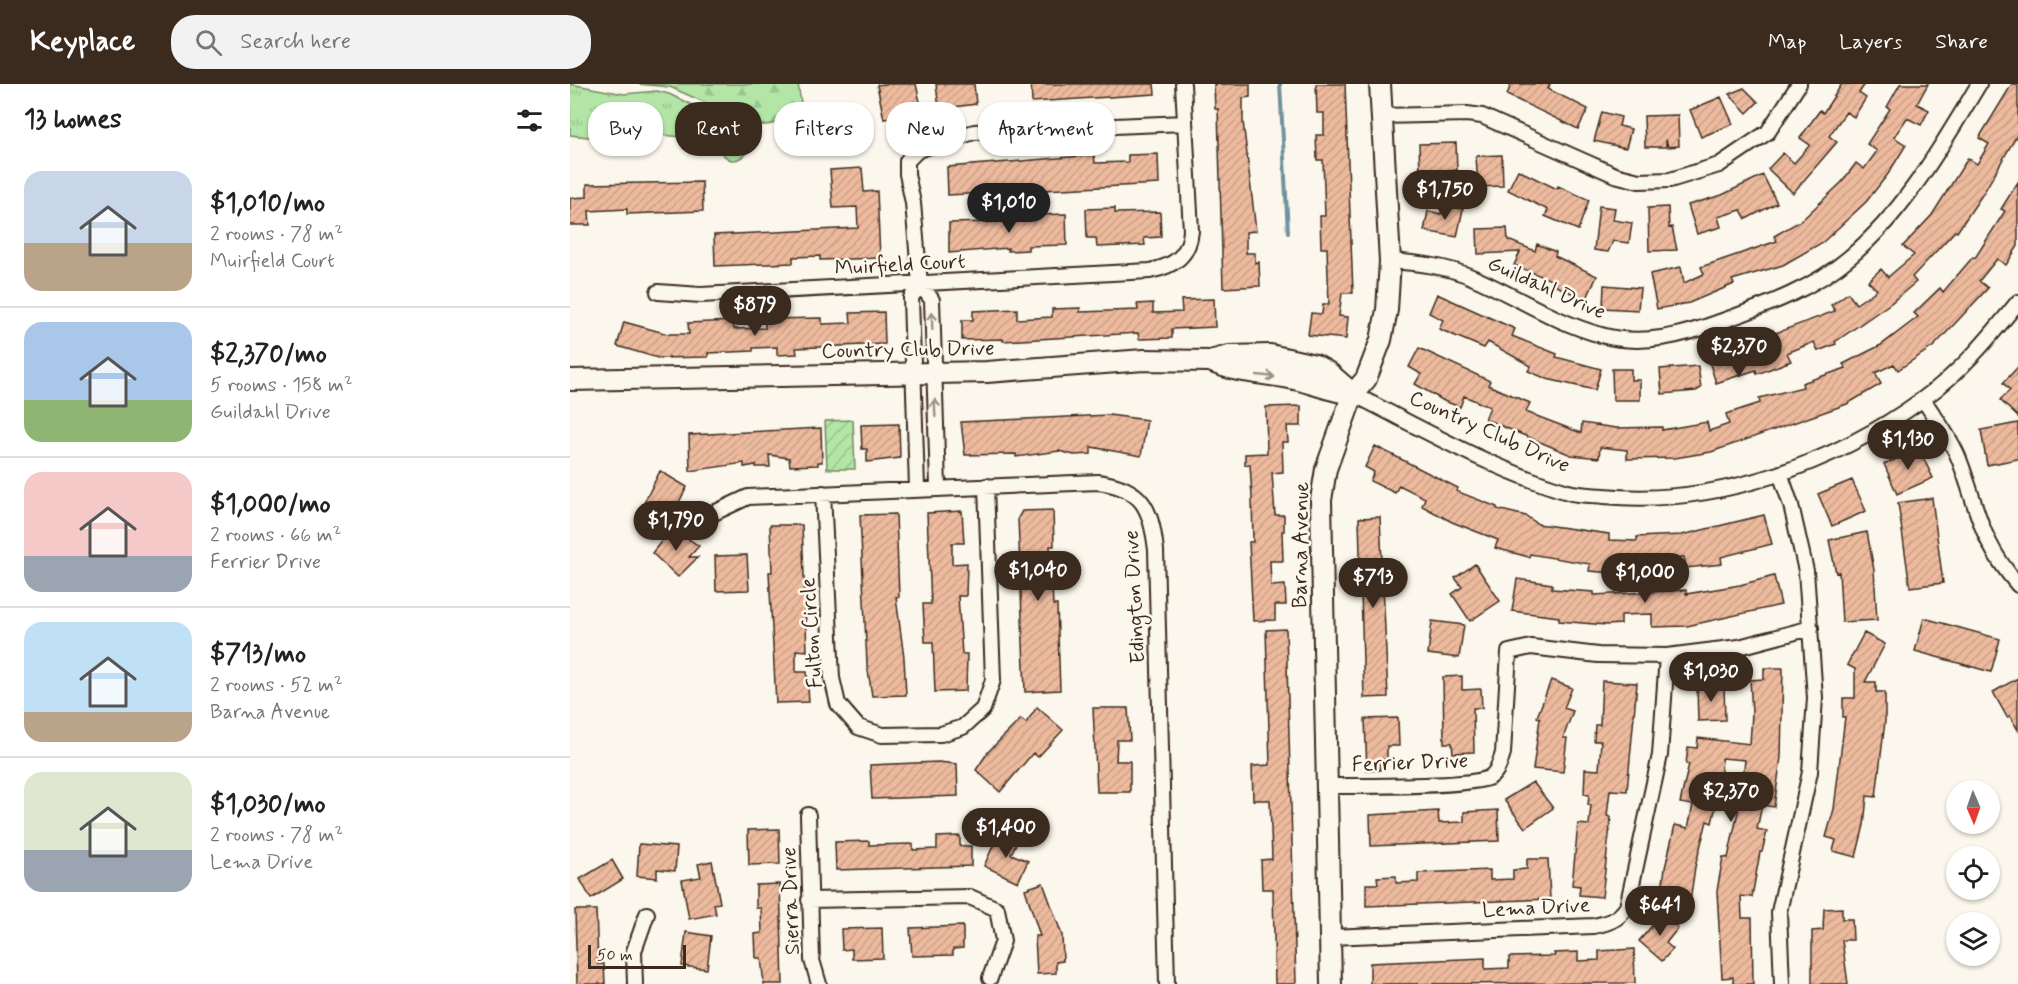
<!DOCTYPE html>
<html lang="en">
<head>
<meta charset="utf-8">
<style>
	:root { --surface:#fff; --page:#f2f2f2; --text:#222; --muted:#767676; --line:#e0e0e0; --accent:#3b2a1e }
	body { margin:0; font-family:Mynerve,sans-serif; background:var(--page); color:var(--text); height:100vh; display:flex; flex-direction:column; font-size:22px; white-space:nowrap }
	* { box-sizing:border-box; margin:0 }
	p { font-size:20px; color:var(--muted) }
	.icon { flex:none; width:33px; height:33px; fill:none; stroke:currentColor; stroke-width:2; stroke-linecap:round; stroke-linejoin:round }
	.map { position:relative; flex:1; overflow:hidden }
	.details { display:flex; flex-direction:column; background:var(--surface); width:570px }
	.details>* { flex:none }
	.banner { position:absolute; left:18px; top:18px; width:570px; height:54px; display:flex; gap:12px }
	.needle { width:39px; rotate:178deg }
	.fabs { position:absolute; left:1376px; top:696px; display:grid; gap:12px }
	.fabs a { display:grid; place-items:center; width:54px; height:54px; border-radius:50%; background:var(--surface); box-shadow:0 2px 4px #0004; font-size:30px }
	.scale { position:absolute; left:18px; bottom:15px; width:98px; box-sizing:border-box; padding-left:6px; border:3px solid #3b2a1e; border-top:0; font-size:16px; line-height:21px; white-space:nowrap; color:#3b2a1e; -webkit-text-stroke:4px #fbf7ec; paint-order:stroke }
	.price { position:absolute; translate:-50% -51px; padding:0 14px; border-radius:21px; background:var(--accent); color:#fff; font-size:20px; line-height:39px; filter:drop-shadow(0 2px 3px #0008) }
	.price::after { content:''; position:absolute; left:50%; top:36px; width:18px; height:14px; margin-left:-9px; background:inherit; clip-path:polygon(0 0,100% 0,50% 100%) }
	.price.selected { background:#222; color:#fff }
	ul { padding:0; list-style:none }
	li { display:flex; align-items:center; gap:18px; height:150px; padding:0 24px }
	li+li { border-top:2px solid var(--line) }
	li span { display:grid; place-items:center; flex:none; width:168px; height:120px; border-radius:18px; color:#555 }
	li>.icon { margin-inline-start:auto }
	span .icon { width:72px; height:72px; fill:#fffc; stroke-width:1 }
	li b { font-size:26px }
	h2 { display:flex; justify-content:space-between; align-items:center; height:72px; padding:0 24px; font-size:26px }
	.chip { padding:0 21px; border-radius:24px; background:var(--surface); box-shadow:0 2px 4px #0004; font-size:21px; line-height:54px }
	.chip.selected { background:var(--accent); color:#fff }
	header { display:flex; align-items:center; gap:36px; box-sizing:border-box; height:84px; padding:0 30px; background:var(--accent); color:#fff }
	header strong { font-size:28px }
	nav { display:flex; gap:33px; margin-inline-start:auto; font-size:21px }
	.search { width:420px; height:54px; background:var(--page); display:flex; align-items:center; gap:15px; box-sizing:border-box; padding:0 21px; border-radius:24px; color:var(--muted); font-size:22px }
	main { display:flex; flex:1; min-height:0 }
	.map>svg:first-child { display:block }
</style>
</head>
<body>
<header>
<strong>Keyplace</strong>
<div class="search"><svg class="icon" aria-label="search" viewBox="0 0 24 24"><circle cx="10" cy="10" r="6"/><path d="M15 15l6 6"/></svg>Search here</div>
<nav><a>Map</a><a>Layers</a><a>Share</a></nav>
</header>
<main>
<section class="details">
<h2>13 homes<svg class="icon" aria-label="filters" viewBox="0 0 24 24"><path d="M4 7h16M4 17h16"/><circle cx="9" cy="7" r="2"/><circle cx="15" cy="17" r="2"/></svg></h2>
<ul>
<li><span style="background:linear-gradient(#c9d6e8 60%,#b9a48a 0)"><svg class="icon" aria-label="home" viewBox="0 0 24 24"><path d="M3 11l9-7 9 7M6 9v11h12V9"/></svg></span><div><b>$1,010/mo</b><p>2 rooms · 78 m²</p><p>Muirfield Court</p></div></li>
<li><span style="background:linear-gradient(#a9c7e8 65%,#8fb573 0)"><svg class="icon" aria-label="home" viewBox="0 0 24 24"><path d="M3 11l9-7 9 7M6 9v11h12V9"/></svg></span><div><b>$2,370/mo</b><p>5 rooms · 158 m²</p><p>Guildahl Drive</p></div></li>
<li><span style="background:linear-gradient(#f6c9c9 70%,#9aa5b1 0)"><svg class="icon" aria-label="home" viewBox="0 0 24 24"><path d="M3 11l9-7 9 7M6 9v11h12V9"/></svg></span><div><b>$1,000/mo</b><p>2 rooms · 66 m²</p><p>Ferrier Drive</p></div></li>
<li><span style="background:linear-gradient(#bfe0f5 75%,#b9a48a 0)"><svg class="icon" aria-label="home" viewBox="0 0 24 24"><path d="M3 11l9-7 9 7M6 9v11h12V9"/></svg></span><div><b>$713/mo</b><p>2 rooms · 52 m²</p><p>Barna Avenue</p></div></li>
<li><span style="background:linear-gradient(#dfe7d0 65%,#9aa5b1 0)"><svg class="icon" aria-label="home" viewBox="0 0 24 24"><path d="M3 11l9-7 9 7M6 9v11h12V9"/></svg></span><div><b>$1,030/mo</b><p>2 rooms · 78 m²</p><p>Lema Drive</p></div></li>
</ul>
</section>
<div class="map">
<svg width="1448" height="900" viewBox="0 0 1448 900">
	<defs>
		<pattern id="grass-tufts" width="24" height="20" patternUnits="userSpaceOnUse" patternTransform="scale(1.5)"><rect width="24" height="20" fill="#b2e5a6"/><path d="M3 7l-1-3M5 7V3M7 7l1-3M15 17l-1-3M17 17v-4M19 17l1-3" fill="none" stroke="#9ac58e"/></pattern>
		<pattern id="forest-firs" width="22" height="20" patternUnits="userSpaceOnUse" patternTransform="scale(1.5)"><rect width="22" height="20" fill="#b2e5a6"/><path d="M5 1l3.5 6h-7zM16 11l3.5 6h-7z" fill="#9ac58e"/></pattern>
		<pattern id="garden-furrows" width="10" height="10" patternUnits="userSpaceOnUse" patternTransform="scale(1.5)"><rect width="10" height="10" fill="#b2e5a6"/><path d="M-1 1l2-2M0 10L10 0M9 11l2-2" fill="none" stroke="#9ac58e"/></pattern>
		<pattern id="building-hatch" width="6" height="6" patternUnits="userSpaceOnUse" patternTransform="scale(1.5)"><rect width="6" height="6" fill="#edba9e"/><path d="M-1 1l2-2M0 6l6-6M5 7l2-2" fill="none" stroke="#cca088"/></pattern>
	</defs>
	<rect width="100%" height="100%" fill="#fbf7ec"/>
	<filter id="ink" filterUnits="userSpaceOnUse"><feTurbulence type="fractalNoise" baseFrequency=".0167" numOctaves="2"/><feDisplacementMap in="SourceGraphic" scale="12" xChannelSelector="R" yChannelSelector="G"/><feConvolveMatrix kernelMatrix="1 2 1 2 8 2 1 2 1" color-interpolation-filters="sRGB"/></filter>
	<g filter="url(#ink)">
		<!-- grass -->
		<path fill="url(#grass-tufts)" stroke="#768862" stroke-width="1.5" d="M0,0l54,10 33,-3 12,3 38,18 25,1 7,5 10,12v20c-20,25 -31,-3 -42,-16l-12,-2 -11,5 -24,-2 -43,5 -47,-5z"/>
		<!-- forest -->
		<path fill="url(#forest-firs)" stroke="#768862" stroke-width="1.5" d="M67,0h161l3,19c-14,17 -25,24 -48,22l-10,-12 -9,-6h-19l-45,-20z"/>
		<!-- garden -->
		<path fill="url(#garden-furrows)" stroke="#768862" stroke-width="1.5" d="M283,336l2,49h-28l-2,-48z"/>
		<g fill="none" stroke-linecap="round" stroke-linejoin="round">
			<!-- stream -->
			<path stroke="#70929f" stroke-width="4" d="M710,0l8,149"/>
		</g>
		<!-- building -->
		<path fill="url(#building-hatch)" stroke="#3b2a1e" stroke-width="1.5" d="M313,0h33l6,27 -38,8 -7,-34z
			M366,0h38l2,20 -37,5z
			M461,0h123l1,10 -123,8z
			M644,0h36v13l-7,1v23l13,110 -10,1v21h9v10l4,-1 1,24 -37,2 -5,-179h-3z
			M746,0h29l8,209h-11l-3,23 9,1 -2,22 -38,-4 3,-22 11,1 1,-10h6l-2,-56h-6l-1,-32h5l-2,-56h-6l-1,-25h8v-22h-7z
			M941,0h39l-2,5 40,20 -10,20 -71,-34z
			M1272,0h23l-6,9 7,5 -12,19 -8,-5 -17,24 8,6 -44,51 -25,-24 15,-16 11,10 16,-18 -10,-7 20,-28 3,3z
			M1330,0h28l-11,20 12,6 -8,15 -14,-7 -13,19 12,8 -18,29 -22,28 -43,40 -40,23 -51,15 2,4 -45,19 -32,6 -7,-35 31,-7 3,16 20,-9 -3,-7 76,-26 -3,-5 28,-16 40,-38 14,-19 8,6 13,-18 -10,-7 23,-35 -3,-2z
			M1442,0h6v49l-34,59 -27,40 -2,-1 -43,46 4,5 -25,21 -56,39 1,2 -18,7 -4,-9 -27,11 4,8 -34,13 -1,-4 -40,13 -7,-22 39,-13 -2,-4 89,-33 -4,-6 17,-12 8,11 21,-14 -9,-9 13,-12 7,8 26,-22 -11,-9 29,-31 36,-57 9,6 12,-20 -10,-6z
			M1174,4l14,14 -11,11 -18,-19z
			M1151,13l12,27 -32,13 -11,-27z
			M293,22l1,21h-11l1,9 -30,1 -1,-29z
			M1032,28l19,5 -2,9 12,3 -5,19 -32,-7z
			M1108,31l1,31 -11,1 -2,-8v8h-21l-1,-31z
			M886,59l1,27 -37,1 -1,-27z
			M588,70l1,30 -211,11 -1,-28 147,-12 1,8 33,-1v-7z
			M932,71l1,31 -25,1 -2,-31z
			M292,84l2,24 13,-1 3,67 -60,2v-4l-27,1v6l-78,3 -1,-31 144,-7 -1,-21 -24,1 -3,-38z
			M948,86l39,19 1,-3 31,14 -11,30 -33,-14 3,-6 -40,-20z
			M1193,91l14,28 -31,16 -5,-9 -23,7 3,10 -24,7 -9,-29 34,-10z
			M132,98l1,29 -76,3v-5l-38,2 1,14h-20v-27l17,-1v-13z
			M1448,98v64l-12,19 -9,-6 -18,22 9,7 -54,58 -36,24 -4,-6 -19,9 6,11 -34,20 -136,48 -36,6 -48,1v-9l-27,-3 -1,11 -28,-3 -86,-36 5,-12 -26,-11 -4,11 -16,-6 -29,-17 6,-10 -12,-7 10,-19 71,33 -2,4 42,18 -4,9 55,21 1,-10 34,5 46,-1v3l45,-8 2,9 20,-7 -3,-10 34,-11 -1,-5 44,-11 -1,-4 44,-15 -3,-4 38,-19 37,-28 -4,-4 26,-25 3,4 30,-35 2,1 30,-47 -4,-2z
			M873,121l20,4 -6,28 -33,-6 4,-20 13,3z
			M1029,122l16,2 -2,12 19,3 -3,20 -16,-2 -5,11 -14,-2z
			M1098,123l1,21 3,-1 5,23 -28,1 -1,-43z
			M545,124v5l45,-1 1,25 -17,1 1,7 -48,2 -1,-9h-9l-1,-29z
			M496,130l1,31 -39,1v4l-20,1v-3l-59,5v-30l44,-1 45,-4 -1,-3z
			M937,144l1,12 27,11 2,-7 19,8 -1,4 42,20 -11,24 -32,-15 2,-3 -42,-17 6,-13 -42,2 -1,-25z
			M1034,201l36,3 -2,22 -35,-2z
			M867,210l78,35 -3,7 45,18 -1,3 45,12 -6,21 -48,-11 -19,-8 3,-5 -43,-24 -4,6 -45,-19 4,-9 -14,-7z
			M644,215l1,28 -43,2v9l-33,1 -1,-6 -135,8v-2l-41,1v-20h11v-9l44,-2v10l35,-2v-8l28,-1v4l58,-2 -1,-6 16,-1v10l29,-1 -1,-12z
			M314,228l1,32 -89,4 1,6 -20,1v-8l-24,1v3l-45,2v4l-50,1 -41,-12 7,-24 44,12h21l-1,-11 45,-2 1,8 31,-1v-9l57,-1v6l29,-1 -1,-10z
			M1128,282l3,22 -5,3 -34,3 -2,-25z
			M1448,283v50l-18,-17 10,-10 -7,-7z
			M1042,285h19v11h9v20h-27z
			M731,322v20h-14l1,16h-6l1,30 -11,1 3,42h9v16h-2l1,30h-13l1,25 14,-1 1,20h-11v15l-22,1 -4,-79h4l-1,-45 -2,-33 -5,1v-11l22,-1 -1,-46z
			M539,331l38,5 -6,36 -50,-9v7l-17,1 -15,-4 -43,6v-3l-51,1 -4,-33z
			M1448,339v36l-31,6 -6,-35z
			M329,340l1,34 -33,4v-13h-5l-1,-24z
			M251,344l1,34h-4v3l-28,1 -1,-8 -20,-3 1,12h-14v-2l-12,2v-4l-54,8 -1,-36z
			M805,362l83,42 -2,3 41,16v2l29,7 12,8 71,10v6l28,1v-4l45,-2 82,-20 8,29 -51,13 1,7 -36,4 -2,-11 -21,1 1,9 -39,2v5l-36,-3 1,-7 -60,-10 -1,3 -34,-9 3,-8 -46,-18 -30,-16 3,-8 -26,-13 -4,8 -25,-12 4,-9 -9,-5z
			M1349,365l14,29 -36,16 -13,-30z
			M90,387l27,16 -17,32 -26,-16z
			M1282,396l14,31 -34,15 -14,-32z
			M1362,414l11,85 -33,4 -12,-84z
			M483,426l1,36h-4l3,59h4l3,85 -35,2 -7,-174 4,-7z
			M392,427l2,32h-12v21l15,-1 -1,33h-8l4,58h5l-1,37 -31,1 -2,-50h-8l-2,-38h8l-4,-91z
			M326,430l3,83h-3l8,61 2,37 -34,1 -5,-32 -7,-149z
			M810,433l8,180 -24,1 -5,-180z
			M200,441h32l5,126 -11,-1v22h11l2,30 -33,1 -7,-131h3z
			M102,444l27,18 -10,11h9l-20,20 -26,-24z
			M1297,448l7,38 3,50 -35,2 -3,-50 -3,1 -7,-33z
			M177,471l2,35 -33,1 -1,-35z
			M905,480l25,37 -30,20 -18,-27 10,-7 -7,-9z
			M1204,492l7,29 -94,21 -35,1v-13l-31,1v9l-15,1 -47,-4v-4l-47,-6 5,-32 35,5v5l42,3v3l92,-5v4l54,-9z
			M1354,534l76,21 -9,33 -76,-21z
			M862,537l32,4 -5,33 -31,-4z
			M716,545l10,355h-21l-2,-95h-11l-1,-29 11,-1 -2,-59h-17l-1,-34 18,-1 -4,-135z
			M1294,549l21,11 -20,38h11v10h9v29l-9,76 -9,-1 -3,29 -8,32 -23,-6 3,-11 -10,-3 8,-28 11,-92h-2v-19h12v-29l-8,-4z
			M1194,584h19l-2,89 -7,50 -12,-2 -5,24 10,2 -5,21h-2l-8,45 -11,-1 1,22h10l1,66h-20v-7l-11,1 -5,-87 6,-34 5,1 12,-56 5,-42 -23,-2 -2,31 -8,34 -5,-2 -12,46 -6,42 -29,-4 5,-37 10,-43 13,3 5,-23 -13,-2 9,-39h-3l2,-17 9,1 1,-10 52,6 2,-31 -2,-33 14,-1z
			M892,592v14l19,-1 1,19h-9l1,44 -21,1 -1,-10h-8l-1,-66z
			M1448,594v52l-8,-14 -3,1 -14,-25z
			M981,596l21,8 -8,20 9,3 -10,27h4l-4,34 -30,-3 7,-51 -3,-1z
			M1032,597l35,2 -10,108 -17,-1 -3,26 4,1 -9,80 -23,-2 1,-9 -8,-1 6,-61 11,1 2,-20h-3l1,-10 -5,-1 1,-25 14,1 2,-29h-7l1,-16h5z
			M1154,601l1,35 -27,1 -1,-35z
			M467,623l26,23 -25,27 -5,-4 -33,39 -24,-22 12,-18 33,-33 5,4z
			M523,624h35l2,32h-13l-1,21h14v31h-33z
			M828,634l1,28h-12v13l-7,1v10l-13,1 -2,-52z
			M368,678l19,2 1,32 -86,3 -2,-34z
			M963,698l20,26 -28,20 -21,-28z
			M928,726l1,31 -128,5 -1,-31 68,-4 1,12 25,-1v-10z
			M209,745l1,35 -31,1 -1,-35z
			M429,749l18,9 -6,12 17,7 -10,21 -34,-16z
			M390,752v10h11v20l-135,4 -1,-28 34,-1v4l44,-1v6l24,-1v-12z
			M69,760l38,3 -2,24 -18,-2v9l-20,-2z
			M957,775h21l2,40 -184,7v-22h12l-1,-7 19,-1v7l22,-1v-9l72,-3v10l23,-1v-9l14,-1z
			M42,776l11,19 -32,20 -11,-20z
			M142,777l8,42 -6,1 2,10 -27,5 -7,-39 19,-3 -3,-13z
			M473,799l19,52 1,26 -7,1v11l-19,1 -2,-38h5l-15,-47z
			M210,800l3,100h-19l-3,-26h-5l-1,-24 7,-1 -1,-25h-5v-23z
			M1272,824v11h10l1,21h-11l6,44h-36v-53l11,-1 1,-21z
			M5,826h21l2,54h6l1,20h-28z
			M1092,830l16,14 -12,15 7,6 -11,12 -23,-20z
			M393,842v22l-10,1v6l-41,1 -2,-28z
			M312,844l1,30 -31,1v-10l-10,1 -1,-21z
			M116,848l25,4 -4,33 -25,-3z
			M1064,865l1,34 -265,1v-21l115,-5v11l24,-1v-11l46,-1 -1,-3 24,-1v9l21,-1v-9z"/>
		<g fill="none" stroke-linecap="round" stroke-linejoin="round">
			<!-- street casing -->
			<g stroke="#3b2a1e" stroke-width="18">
				<path id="street" d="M812,32l85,-2 15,2 133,59 24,6 31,-1 49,-15 49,-33 31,-48
					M820,177c28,2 57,5 84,17 42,18 82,45 127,57 42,12 84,0 124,-15 43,-15 89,-32 125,-63 55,-46 92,-112 129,-173
					M88,208l43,3 449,-24c24,-5 39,-15 41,-40l-8,-147
					M783,310c70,35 140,76 215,98 11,3 24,3 36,4 111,11 230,-32 319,-97 38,-27 66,-61 95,-97
					M1353,315c12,19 28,39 36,60 20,52 20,81 59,126
					M1210,389l11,32 15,66 9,127 -5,74 -31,140 3,72
					M368,403l-6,-187 -12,-16 -7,-81 -6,-29v-13l11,-11 56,-18 211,-9
					M347,404l-6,-190 9,-14
					M253,409l9,185 6,26 20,23 24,8 59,-1 22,-7 20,-18 10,-29 -7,-194
					M146,428l32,-15 350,-15c45,6 53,26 58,68l11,434
					M757,702c26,0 148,1 163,-9 8,-5 10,-15 13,-24l6,-101 22,-5 67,8 69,1 72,-9 72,-19
					M238,731l4,145 7,24
					M239,816l161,-3 27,12 6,32 -13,37
					M760,853l263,-11c16,-3 25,-6 34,-19l33,-152 7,-99
					M65,900l-1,-33 13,-37"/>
			</g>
			<!-- secondary casing -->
			<g stroke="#3b2a1e" stroke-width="24">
				<path id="secondary" d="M640,277c30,14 61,11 93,20 17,5 32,11 50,13
					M0,296l417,-8 157,-12 66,1 19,-5 41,-1 45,10 14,8 24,21
					M761,900l-10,-484 5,-31 27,-75 13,-15 15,-39 6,-30 3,-49 -10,-177"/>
			</g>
			<!-- street -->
			<use href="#street" stroke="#fbf7ec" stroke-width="14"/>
			<!-- secondary -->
			<use href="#secondary" stroke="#fbf7ec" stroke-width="20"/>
		</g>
		<!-- one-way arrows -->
		<defs><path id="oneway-shaft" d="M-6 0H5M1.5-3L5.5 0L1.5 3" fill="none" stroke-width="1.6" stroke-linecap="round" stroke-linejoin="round" transform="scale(1.5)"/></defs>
		<g stroke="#9b9085">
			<use href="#oneway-shaft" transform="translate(362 237) rotate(-92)"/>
			<use href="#oneway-shaft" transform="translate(696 292) rotate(6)"/>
			<use href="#oneway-shaft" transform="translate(365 324) rotate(-92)"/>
		</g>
	</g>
	<g text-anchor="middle" stroke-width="5" stroke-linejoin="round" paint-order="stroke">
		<!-- street labels -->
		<g font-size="21" fill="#3b2a1e" stroke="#fbf7ec">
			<text transform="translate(330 180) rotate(-3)" y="7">Muirfield Court</text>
			<text transform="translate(977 203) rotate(24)" y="7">Guildahl Drive</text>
			<text transform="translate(338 265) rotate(-1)" y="7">Country Club Drive</text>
			<text transform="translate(920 347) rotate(24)" y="7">Country Club Drive</text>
			<text transform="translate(730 461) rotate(-89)" y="7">Barna Avenue</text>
			<text transform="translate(564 513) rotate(-93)" y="7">Edington Drive</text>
			<text transform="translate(241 549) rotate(-94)" y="7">Fulton Circle</text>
			<text transform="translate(840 678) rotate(-2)" y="7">Ferrier Drive</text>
			<text transform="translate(220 817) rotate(-92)" y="7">Sierra Drive</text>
			<text transform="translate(966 823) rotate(-3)" y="7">Lema Drive</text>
		</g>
	</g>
</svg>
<div class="fabs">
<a><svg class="needle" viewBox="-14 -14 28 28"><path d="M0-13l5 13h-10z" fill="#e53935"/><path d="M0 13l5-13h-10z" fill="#767676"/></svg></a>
<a><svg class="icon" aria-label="locate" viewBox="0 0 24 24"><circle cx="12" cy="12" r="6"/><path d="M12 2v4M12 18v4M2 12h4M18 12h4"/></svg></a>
<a><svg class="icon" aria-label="layers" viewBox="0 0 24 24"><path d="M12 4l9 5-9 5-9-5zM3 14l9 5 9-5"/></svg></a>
</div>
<div class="scale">50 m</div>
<b class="price" style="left:875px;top:137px">$1,750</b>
<b class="price selected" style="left:439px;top:150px">$1,010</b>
<b class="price" style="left:185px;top:253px">$879</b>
<b class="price" style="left:1169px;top:294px">$2,370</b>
<b class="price" style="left:1338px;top:387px">$1,130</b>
<b class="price" style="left:106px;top:468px">$1,790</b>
<b class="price" style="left:468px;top:518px">$1,040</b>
<b class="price" style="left:1075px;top:520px">$1,000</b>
<b class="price" style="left:803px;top:525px">$713</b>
<b class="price" style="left:1141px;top:619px">$1,030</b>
<b class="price" style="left:1161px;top:739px">$2,370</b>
<b class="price" style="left:436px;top:775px">$1,400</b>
<b class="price" style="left:1090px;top:853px">$641</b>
<div class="banner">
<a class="chip">Buy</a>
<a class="chip selected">Rent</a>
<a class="chip">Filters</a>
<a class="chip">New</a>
<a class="chip">Apartment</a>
</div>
</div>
</main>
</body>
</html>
